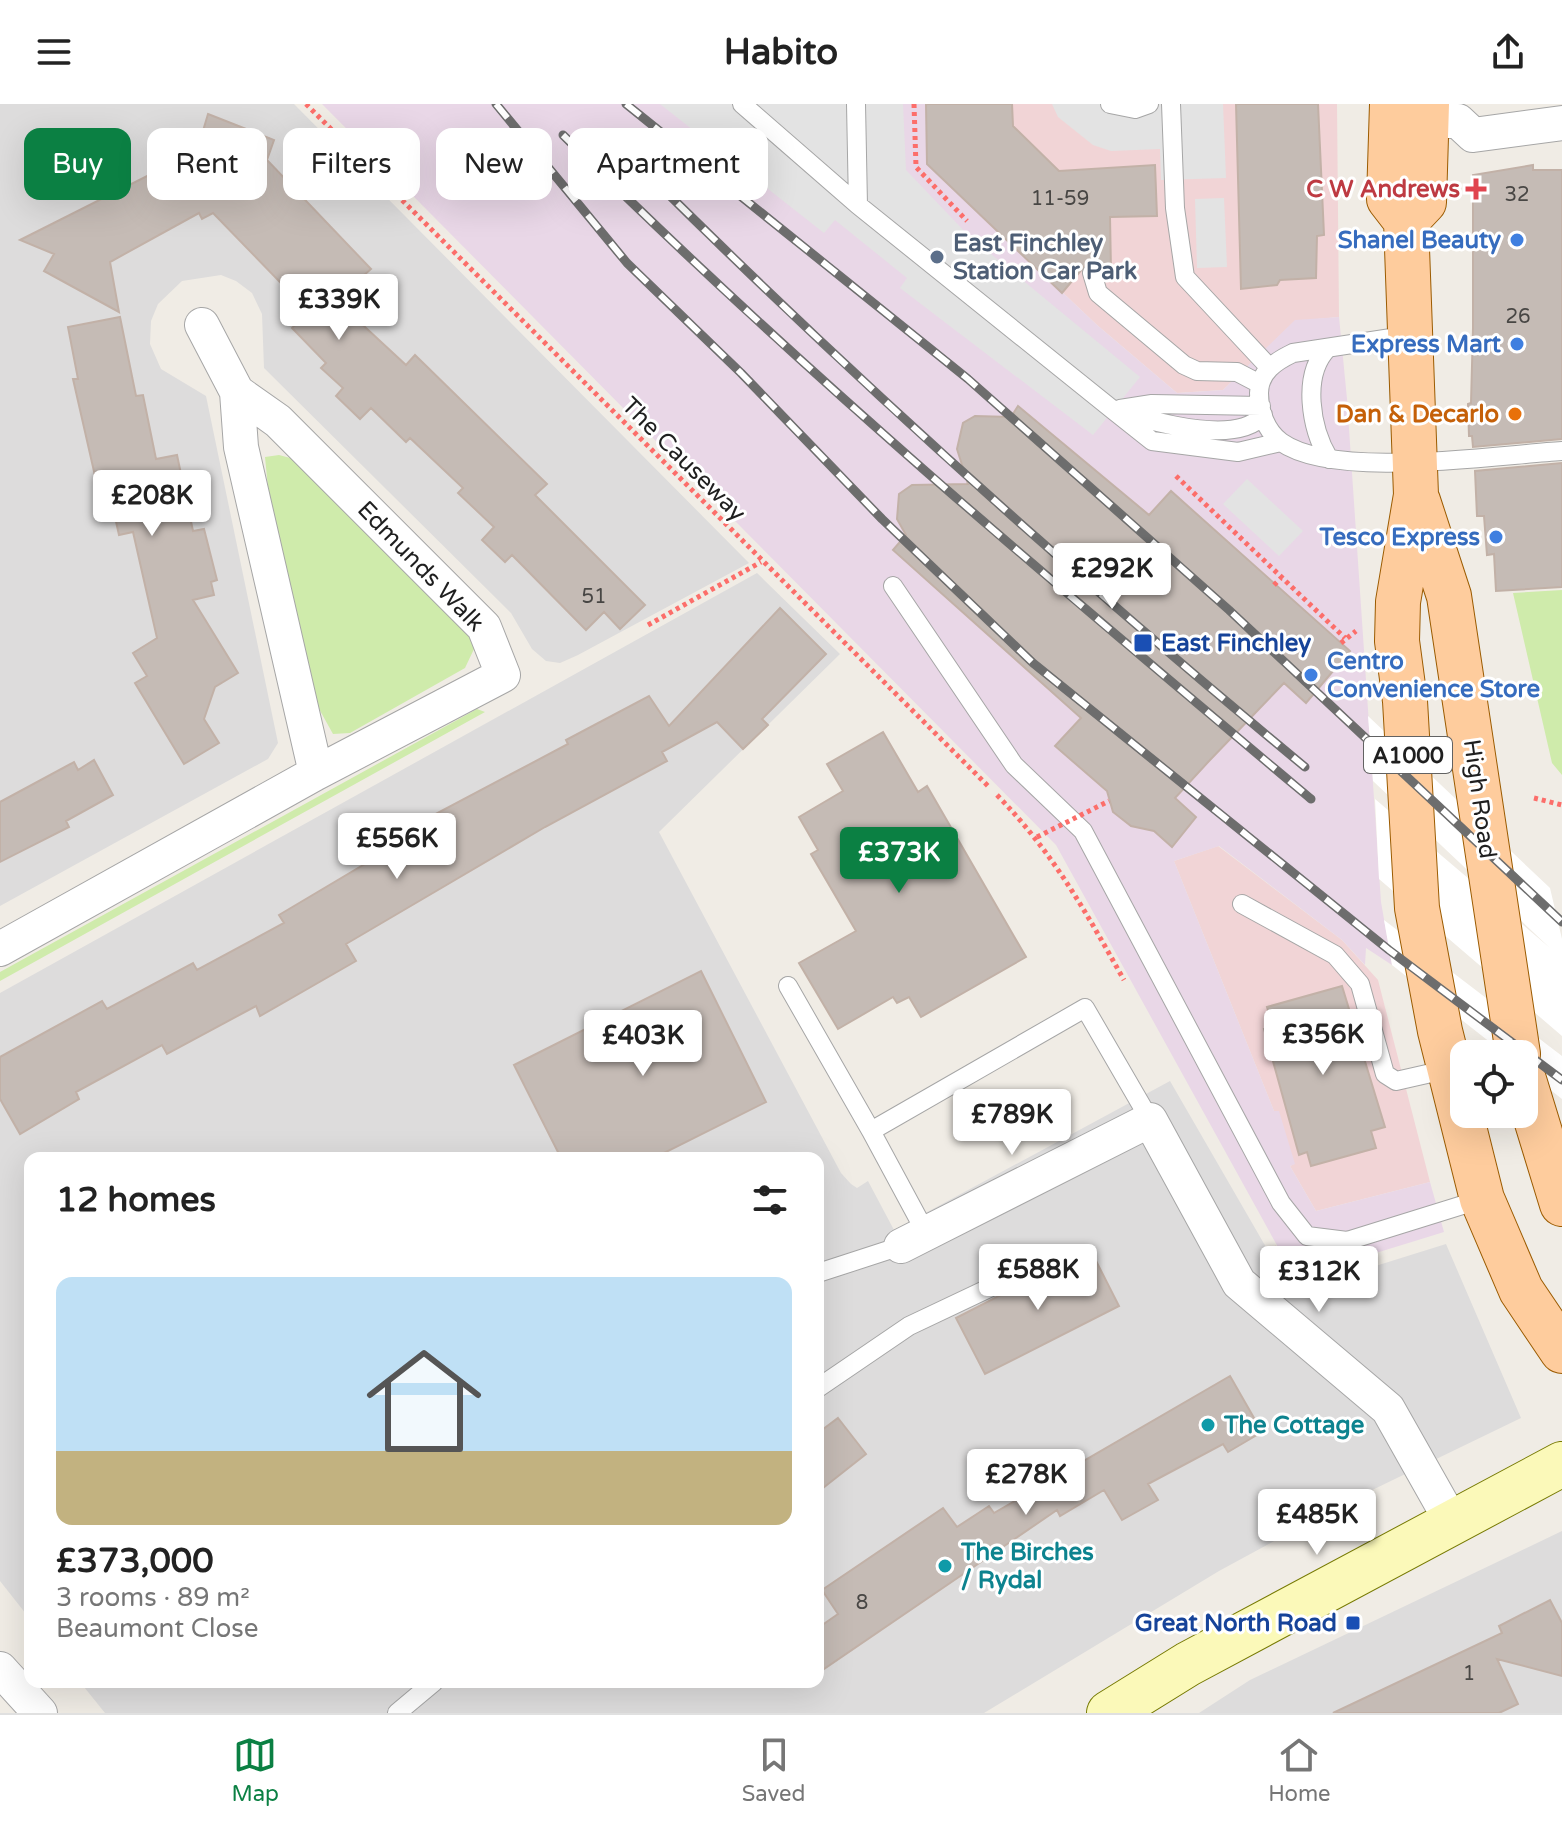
<!DOCTYPE html>
<html lang="en">
<head>
<meta charset="utf-8">
<style>
	:root { --surface:#fff; --page:#f2f2f2; --text:#222; --muted:#767676; --line:#e0e0e0; --accent:#0b8043 }
	body { margin:0; font-family:"Varela Round",sans-serif; background:var(--page); color:var(--text); height:100vh; display:flex; flex-direction:column; font-size:30px; white-space:nowrap }
	* { box-sizing:border-box; margin:0 }
	p { font-size:26px; color:var(--muted) }
	.icon { flex:none; width:44px; height:44px; fill:none; stroke:currentColor; stroke-width:2; stroke-linecap:round; stroke-linejoin:round }
	.map { position:relative; flex:1; overflow:hidden }
	.drawer { position:absolute; left:24px; top:1048px; width:800px; height:536px; display:flex; flex-direction:column; background:var(--surface); border-radius:16px; box-shadow:0 8px 32px #0002 }
	.drawer>* { flex:none }
	.banner { position:absolute; left:24px; top:24px; width:800px; height:72px; display:flex; gap:16px }
	.fabs { position:absolute; left:1450px; top:936px; display:grid; gap:16px }
	.fabs a { display:grid; place-items:center; width:88px; height:88px; border-radius:16px; background:var(--surface); box-shadow:0 8px 32px #0002; font-size:40px }
	.price { position:absolute; translate:-50% -68px; padding:0 18px; border-radius:8px; background:#fff; color:#222; font-size:26px; line-height:52px; filter:drop-shadow(0 2px 4px #0008) }
	.price::after { content:''; position:absolute; left:50%; top:48px; width:24px; height:18px; margin-left:-12px; background:inherit; clip-path:polygon(0 0,100% 0,50% 100%) }
	.price.active { background:var(--accent); color:#fff }
	ul { padding:0; list-style:none }
	li { display:grid; align-content:center; gap:16px; height:424px; padding:0 32px }
	li+li { border-top:2px solid var(--line) }
	li span { display:grid; place-items:center; height:248px; border-radius:16px; color:#555 }
	li>.icon { margin-inline-start:auto }
	span .icon { width:144px; height:144px; fill:#fffc; stroke-width:1 }
	li b { font-size:34px }
	h2 { display:flex; justify-content:space-between; align-items:center; height:96px; padding:0 32px; font-size:34px }
	.chip { padding:0 28px; border-radius:16px; background:var(--surface); box-shadow:0 8px 32px #0002; font-size:28px; line-height:72px }
	.chip.active { background:var(--accent); color:#fff }
	header { display:flex; justify-content:space-between; align-items:center; height:104px; padding:0 32px; background:var(--surface); font-size:36px; font-weight:700 }
	.tab-bar { display:flex; justify-content:space-around; align-items:center; height:112px; border-top:2px solid var(--line); background:var(--surface); font-size:22px; color:var(--muted) }
	.tab-bar a { display:grid; justify-items:center; gap:4px }
	.tab-bar .active { color:var(--accent) }
	.map>svg:first-child { display:block }
</style>
</head>
<body>
<header><svg class="icon" aria-label="menu" viewBox="0 0 24 24"><path d="M4 6h16M4 12h16M4 18h16"/></svg>Habito<svg class="icon" aria-label="share" viewBox="0 0 24 24"><path d="M12 15V3M7 8l5-5 5 5M5 13v7h14v-7"/></svg></header>
<div class="map">
<svg width="1562" height="1609" viewBox="0 0 1562 1609">
	<rect width="100%" height="100%" fill="#f0ece5"/>
	<!-- residential -->
	<path fill="#dddcdc" d="M0,0h294l455,459 -171,92 -18,8 -14,-2 -14,-12 -21,-36 -247,-245 -2,-54 -10,-21 -16,-12 -15,-6 -39,6 -24,23 -7,17 -1,23 11,25 45,27 72,347 -10,16 -268,147z
		M757,469l83,81 -181,178 182,341 10,11 6,4 11,-7 26,49 276,-149 122,211 154,-48 75,174 -186,90 -116,63 -235,142h-879l-25,-31h738v-524h-788v461l-30,-38v-588z
		M1562,1427v182h-363l51,-33z"/>
	<!-- commercial -->
	<path fill="#f1d4d6" d="M926,0h411l2,213 -44,4 -72,69 -46,3 -80,-68 -170,-161z
		M1218,742l124,94 36,40 52,202 -114,29 -26,-45 4,-2 -16,-53h-4l-100,-250z"/>
	<!-- industrial -->
	<path fill="#e9d7e7" d="M322,0h604l1,60 170,161 80,68 46,-3 72,-70 44,-3 8,82 34,503 11,63 -26,-17 -1,17 -23,-25 -123,-94 -45,15 100,250h5l16,53 -5,2 26,45 114,-29 14,50 -149,46 -239,-433z"/>
	<!-- grass -->
	<path fill="#cfebab" d="M279,351l15,4 176,173 4,17 -9,19 -115,65 -17,1 -15,-27 -50,-219 -3,-31z
		M1562,486v185l-10,-12 -39,-170z
		M477,605l8,3 -485,269v-9z"/>
	<!-- parking -->
	<path fill="#e3e3e3" d="M660,0h243l3,66 62,65 172,142 -47,58 -193,-147 7,-10 -72,-58 -11,13z
		M1052,0h171l3,74 -65,2 -1,-31 -49,2 -18,-6 -35,-28z
		M1224,94l3,69 -30,1 -2,-69z
		M1247,375l56,52 -24,25 -56,-52z"/>
	<!-- pier -->
	<path fill="#fff" d="M1368,612l182,172 12,51v97l-183,-157 -4,-80 175,149 -177,-167z
		M1384,816l178,136v43l-170,-134z"/>
	<!-- building -->
	<path fill="#c5bbb5" stroke="#c2b1a7" stroke-width="2" d="M926,0h86l1,22 46,45 96,-6 2,51 -47,1 1,54h-7l-8,-9h-8l-26,31 -135,-129z
		M1236,0h82l6,131 -7,1 -1,42 -36,2 -3,5 -36,4z
		M208,10l66,26 -7,20 104,109 -8,7 5,4 -22,21 10,10 -4,4 54,50 9,-10 132,129 -12,11 110,110 -25,24 -16,-17 -18,18 -74,-75 -7,7 -23,-22 12,-13 -36,-34 5,-5 -53,-50 -4,4 -35,-34 -11,11 -24,-23 7,-8 -22,-20 5,-5 -34,-35 17,-16 -96,-99 -11,6 -3,-6 -89,49 9,50 -75,-41 10,-17 -34,-14 177,-89z
		M1533,61v5h29v269l-89,8 -1,-11h-3l-1,-32 3,-1 2,-75v-153z
		M120,213l16,79 7,-1 13,64 21,-4 16,76 11,-2 13,51 -6,2 3,13 -21,5 45,73 -23,14 -11,32 15,24 -35,21 -49,-81 12,-7 -14,-23 24,-15 -24,-106 -14,3 -6,-27 -10,3 -30,-132h5l-10,-52z
		M1018,302l131,109 22,-24 179,160 -44,52 -22,-20 -74,77 -35,38 21,19 -24,30 -18,-16 -23,-5 -18,-14 -6,-21 -52,-45 26,-28 -188,-168 13,-15 -9,-16 2,-25 13,-9 56,-1 -11,-35 6,-26 12,-7 36,1z
		M1562,359v124l-66,4 -2,-37 -7,1 -3,-39h-7l-2,-45z
		M780,504l46,46 -64,65 6,6 -25,24 -26,-27 -55,30 5,9 -122,66 -199,117 10,17 -96,55 -4,-10 -89,48 -5,-9 -86,47 3,7 -59,35 -20,-35v-42l102,-56 5,8 86,-46 4,7 87,-47 -5,-8 121,-72 -4,-8 172,-91 -2,-4 83,-44 20,30z
		M883,628l35,60 9,-6 99,171 -105,60 -12,-20 -12,6 -4,-6 -55,32 -39,-66 57,-32 -45,-77 7,-4 -19,-33 44,-26 -16,-27z
		M94,656l19,35 -47,26 3,6 -69,35v-60l74,-40 4,8z
		M701,867l65,131 -112,56h-93l-47,-93z
		M1342,882l43,141 -14,4 5,17 -65,18 -4,-14 -8,3 -35,-126 9,-2 -6,-20z
		M1090,1145l29,57 -134,68 -29,-56z
		M1230,1272l32,56 -34,20 -5,-8 -75,40 10,16 -36,20 -18,-30 -44,26 -3,-6 -239,163v-45l20,-14 -16,-24 121,-82 14,19 32,-21 5,7z
		M838,1314l28,36 -48,38v-59z
		M1550,1496l12,23v53l-65,-17 21,45 -19,9h-166l169,-80 -3,-7z"/>
	<g fill="none" stroke-linecap="round" stroke-linejoin="round">
		<!-- lane casing -->
		<g stroke="#a6a6a6" stroke-width="20">
			<path id="lane" d="M742,0l116,101
				M856,0l2,101 255,205 39,31 86,11 43,-10
				M1110,0l25,5 14,-5
				M1171,0l4,104 10,69 84,90
				M1092,169l6,20 86,72 13,6 40,1 23,12
				M1411,231l-118,18c-17,8 -34,19 -34,40 0,18 7,38 22,49 53,38 215,13 281,9
				M1328,244c-27,27 -17,81 1,111
				M1120,305l32,-5 109,2
				M1124,309c34,10 114,32 139,2
				M893,482l121,179 69,66 198,372 26,33 40,5 135,-42
				M1242,800l93,51 25,29 25,90 11,7 53,-12
				M788,882l83,145 214,-123 65,112
				M871,1027l55,102
				M818,1169l83,-27
				M818,1284l91,-62 116,-55
				M397,1609l37,-31"/>
		</g>
		<!-- street casing -->
		<g stroke="#a6a6a6" stroke-width="36">
			<path id="street" d="M1427,11l14,6h17l15,14 89,-12
				M202,221l35,67 4,55 75,326
				M0,845l316,-176 187,-98 -19,-48 -206,-206 -41,-29
				M901,1142l249,-126 89,163 149,126 65,115
				M0,1565l40,44"/>
		</g>
		<!-- secondary casing -->
		<g stroke="#777a03" stroke-width="46">
			<path id="secondary" d="M1109,1609l79,-49 374,-200"/>
		</g>
		<!-- primary casing -->
		<g stroke="#9b5b00" stroke-width="46">
			<path id="primary" d="M1392,0l-3,95 17,22 10,274 -18,107 -1,39 8,60 12,207 23,123 42,168 39,91 41,61
				M1406,117l18,-19 3,-98
				M1418,397l31,95 69,458
				M1524,976l38,124"/>
		</g>
		<!-- path -->
		<path stroke="#fc6e6a" stroke-width="5" stroke-dasharray="4 4" stroke-linecap="butt" d="M306,0l684,684
			M914,0l2,63 51,54
			M1176,372l169,162
			M1274,481l7,-7
			M648,521l113,-63
			M1341,539l15,-12
			M997,691c57,59 87,114 127,185
			M1534,694l28,7
			M1273,1143l13,23
			M1296,1179l40,-11"/>
		<!-- lane -->
		<use href="#lane" stroke="#fff" stroke-width="18"/>
		<!-- street -->
		<use href="#street" stroke="#fff" stroke-width="34"/>
		<!-- secondary -->
		<use href="#secondary" stroke="#fbf9b9" stroke-width="44"/>
		<!-- primary -->
		<use href="#primary" stroke="#fecc9d" stroke-width="44"/>
		<!-- rail casing -->
		<g stroke="#6d6d6d" stroke-width="9">
			<path id="rail" d="M496,0l131,159 114,110 141,146 151,144 356,287 173,130
				M626,0l342,275 261,231 333,312
				M563,31c236,235 493,450 748,664
				M652,74c208,207 427,402 653,589"/>
		</g>
		<!-- rail -->
		<use href="#rail" stroke="#fff" stroke-width="6" stroke-dasharray="18" stroke-linecap="butt"/>
		<!-- path-bridge -->
		<path stroke="#fc6e6a" stroke-width="5" stroke-dasharray="4 4" stroke-linecap="butt" d="M1037,733l72,-36"/>
	</g>
	<!-- markers -->
	<path fill="#e0444e" stroke="#fff" stroke-width="3" d="M1472 73h8v8h8v8h-8v8h-8v-8h-8v-8h8z"/>
	<g fill="#3f7fe0" stroke="#fff" stroke-width="3">
		<circle cx="1517" cy="136" r="8"/>
		<circle cx="1517" cy="240" r="8"/>
		<circle cx="1496" cy="433" r="8"/>
		<circle cx="1311" cy="571" r="8"/>
	</g>
	<circle fill="#5c6f8a" stroke="#fff" stroke-width="3" cx="937" cy="153" r="8"/>
	<circle fill="#e8710a" stroke="#fff" stroke-width="3" cx="1515" cy="310" r="8"/>
	<g fill="#1a4fb4" stroke="#fff" stroke-width="3">
		<rect x="1133" y="529" width="20" height="20" rx="4"/>
		<rect x="1345" y="1511" width="16" height="16" rx="4"/>
	</g>
	<g fill="#0f9aa8" stroke="#fff" stroke-width="3">
		<circle cx="1208" cy="1321" r="8"/>
		<circle cx="945" cy="1462" r="8"/>
	</g>
	<g text-anchor="middle" stroke-width="6" stroke-linejoin="round" paint-order="stroke">
		<!-- number labels -->
		<g font-size="20" fill="#484644">
			<text x="1517" y="97">32</text>
			<text x="1060" y="101">11-59</text>
			<text x="1518" y="219">26</text>
			<text x="594" y="499">51</text>
			<text x="862" y="1505">8</text>
			<text x="1469" y="1576">1</text>
		</g>
		<!-- shield labels -->
		<rect fill="#fff" stroke="#626262" stroke-width="2" x="1364" y="633" width="88" height="36" rx="6"/>
		<g font-size="22" font-weight="bold" fill="#1f1f1f">
			<text x="1408" y="659">A1000</text>
		</g>
		<!-- health labels -->
		<g font-size="24" font-weight="bold" fill="#be3a42" stroke="#fff" text-anchor="end">
			<text x="1460" y="93">C W Andrews</text>
		</g>
		<!-- shop labels -->
		<g font-size="24" font-weight="bold" fill="#366cbe" stroke="#fff" text-anchor="end">
			<text x="1501" y="144">Shanel Beauty</text>
			<text x="1501" y="248">Express Mart</text>
			<text x="1480" y="441">Tesco Express</text>
			<text x="1327" y="565" text-anchor="start">Centro<tspan x="1327" dy="28">Convenience Store</tspan></text>
		</g>
		<!-- service labels -->
		<g font-size="24" font-weight="bold" fill="#4e5e75" stroke="#fff" text-anchor="start">
			<text x="953" y="147">East Finchley<tspan x="953" dy="28">Station Car Park</tspan></text>
		</g>
		<!-- food labels -->
		<g font-size="24" font-weight="bold" fill="#c56008" stroke="#fff" text-anchor="end">
			<text x="1499" y="318">Dan &amp; Decarlo</text>
		</g>
		<!-- street labels -->
		<g font-size="24" fill="#1f1f1f" stroke="#fff">
			<text transform="translate(684 355) rotate(45)" y="8">The Causeway</text>
			<text transform="translate(421 462) rotate(46)" y="8">Edmunds Walk</text>
			<text transform="translate(1480 695) rotate(82)" y="8">High Road</text>
		</g>
		<!-- transit labels -->
		<g font-size="24" font-weight="bold" fill="#164399" stroke="#fff" text-anchor="start">
			<text x="1161" y="547">East Finchley</text>
			<text x="1337" y="1527" text-anchor="end">Great North Road</text>
		</g>
		<!-- culture labels -->
		<g font-size="24" font-weight="bold" fill="#0d838f" stroke="#fff" text-anchor="start">
			<text x="1224" y="1329">The Cottage</text>
			<text x="961" y="1456">The Birches<tspan x="961" dy="28">/ Rydal</tspan></text>
		</g>
	</g>
</svg>
<div class="fabs">
<a><svg class="icon" aria-label="locate" viewBox="0 0 24 24"><circle cx="12" cy="12" r="6"/><path d="M12 2v4M12 18v4M2 12h4M18 12h4"/></svg></a>
</div>
<b class="price" style="left:339px;top:238px">£339K</b>
<b class="price" style="left:152px;top:434px">£208K</b>
<b class="price" style="left:1112px;top:507px">£292K</b>
<b class="price" style="left:397px;top:777px">£556K</b>
<b class="price active" style="left:899px;top:791px">£373K</b>
<b class="price" style="left:1323px;top:973px">£356K</b>
<b class="price" style="left:643px;top:974px">£403K</b>
<b class="price" style="left:1012px;top:1053px">£789K</b>
<b class="price" style="left:1038px;top:1208px">£588K</b>
<b class="price" style="left:1319px;top:1210px">£312K</b>
<b class="price" style="left:1026px;top:1413px">£278K</b>
<b class="price" style="left:1317px;top:1453px">£485K</b>
<div class="banner">
<a class="chip active">Buy</a>
<a class="chip">Rent</a>
<a class="chip">Filters</a>
<a class="chip">New</a>
<a class="chip">Apartment</a>
</div>
<section class="drawer">
<h2>12 homes<svg class="icon" aria-label="filters" viewBox="0 0 24 24"><path d="M4 7h16M4 17h16"/><circle cx="9" cy="7" r="2"/><circle cx="15" cy="17" r="2"/></svg></h2>
<ul>
<li><span style="background:linear-gradient(#bfe0f5 70%,#c2b280 0)"><svg class="icon" aria-label="home" viewBox="0 0 24 24"><path d="M3 11l9-7 9 7M6 9v11h12V9"/></svg></span><div><b>£373,000</b><p>3 rooms · 89 m²</p><p>Beaumont Close</p></div></li>
</ul>
</section>
</div>
<nav class="tab-bar">
<a class="active"><svg class="icon" aria-label="map" viewBox="0 0 24 24"><path d="M3 6l6-2 6 2 6-2v14l-6 2-6-2-6 2zM9 4v14M15 6v14"/></svg>Map</a>
<a><svg class="icon" aria-label="saved" viewBox="0 0 24 24"><path d="M7 4h10v16l-5-4-5 4z"/></svg>Saved</a>
<a><svg class="icon" aria-label="home" viewBox="0 0 24 24"><path d="M3 11l9-7 9 7M6 9v11h12V9"/></svg>Home</a>
</nav>
</body>
</html>
